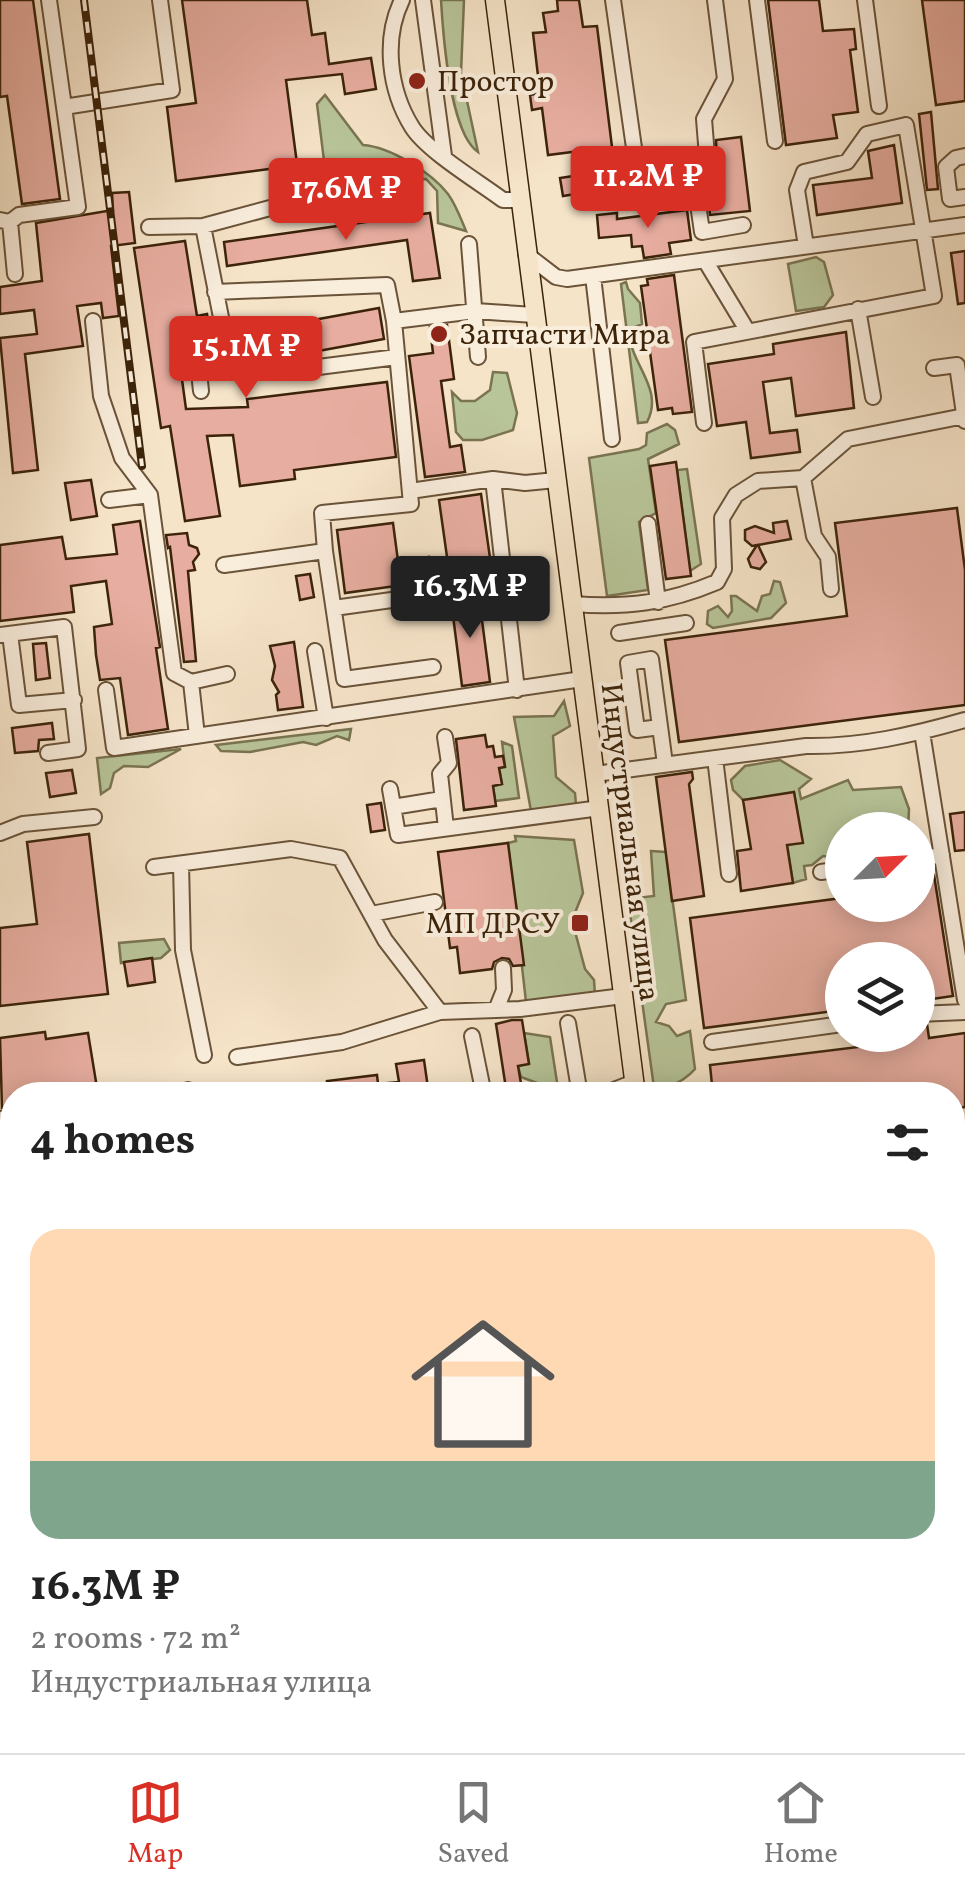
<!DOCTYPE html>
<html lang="en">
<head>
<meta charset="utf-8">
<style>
	:root { --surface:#fff; --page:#f6f6f6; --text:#222; --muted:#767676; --line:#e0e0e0; --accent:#d93025 }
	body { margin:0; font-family:Vollkorn,serif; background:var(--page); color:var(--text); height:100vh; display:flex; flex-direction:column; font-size:38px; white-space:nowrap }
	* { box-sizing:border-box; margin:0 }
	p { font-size:32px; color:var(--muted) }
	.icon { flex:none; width:55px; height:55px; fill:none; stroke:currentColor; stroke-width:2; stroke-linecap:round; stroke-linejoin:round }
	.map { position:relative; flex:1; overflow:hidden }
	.sheet { position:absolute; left:0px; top:1082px; width:965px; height:672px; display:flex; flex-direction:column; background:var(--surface); border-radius:40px 40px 0 0; box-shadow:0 5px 25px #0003 }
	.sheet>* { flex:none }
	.needle { width:65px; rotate:66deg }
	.buttons { position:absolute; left:825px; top:812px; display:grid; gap:20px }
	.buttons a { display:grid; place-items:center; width:110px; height:110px; border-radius:50%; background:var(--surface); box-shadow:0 5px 25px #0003; font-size:50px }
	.price { position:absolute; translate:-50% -85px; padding:0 22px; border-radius:10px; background:var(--accent); color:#fff; font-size:32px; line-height:65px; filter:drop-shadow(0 2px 5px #0008) }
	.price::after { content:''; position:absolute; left:50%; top:60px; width:30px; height:22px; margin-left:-15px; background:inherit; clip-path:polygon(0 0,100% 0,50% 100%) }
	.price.on { background:#222; color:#fff }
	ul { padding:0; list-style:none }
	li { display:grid; align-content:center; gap:20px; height:530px; padding:0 30px }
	li span { display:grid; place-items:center; height:310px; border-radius:30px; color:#555 }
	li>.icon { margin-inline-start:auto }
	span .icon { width:180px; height:180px; fill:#fffc; stroke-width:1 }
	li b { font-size:42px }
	h2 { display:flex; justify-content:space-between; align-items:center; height:120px; padding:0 30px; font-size:42px }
	.dock { display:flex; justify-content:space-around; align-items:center; height:140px; border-top:2px solid var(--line); background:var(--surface); font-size:28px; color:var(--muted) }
	.dock a { display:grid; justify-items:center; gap:5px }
	.dock .on { color:var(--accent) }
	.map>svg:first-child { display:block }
</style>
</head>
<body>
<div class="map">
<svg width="965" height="1753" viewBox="0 0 965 1753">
	<rect width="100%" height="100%" fill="#f6e4c9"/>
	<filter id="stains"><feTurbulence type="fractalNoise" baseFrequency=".002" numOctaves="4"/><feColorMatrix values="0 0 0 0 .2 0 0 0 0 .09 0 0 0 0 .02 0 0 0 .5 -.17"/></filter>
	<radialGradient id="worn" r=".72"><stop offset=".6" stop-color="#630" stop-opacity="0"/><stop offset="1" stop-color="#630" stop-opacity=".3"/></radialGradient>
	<!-- green -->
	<path fill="#b8c599" stroke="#7a7451" stroke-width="2.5" d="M441,0h23l-3,73 17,79c-28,-19 -35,-118 -37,-152z
		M325,95l38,50c27,2 68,27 85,49 8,11 13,25 18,37l-28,-8 -1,-32 -11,-12 -99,6 -10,-81z
		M816,257l8,5 9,33 -9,12 -28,4 -8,-47z
		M626,282l2,7 12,14 2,21 -13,6c0,34 36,58 18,92l-9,1 -17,-139z
		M493,372l14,1 10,40 -4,17 -31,10h-19l-7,-8 -4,-40 9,9h14l15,-11z
		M667,424l8,6 4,14 -31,15 8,54 -17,9 9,68 -41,6 -18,-138 50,-9 7,-4 1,-12z
		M687,469l14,95 -11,7 -13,-101z
		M774,581l6,1 6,21 -15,15 -58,10 -6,-4 1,-13 10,-5 10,11 4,-6 -1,-15h5l21,15 5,-15 8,-2z
		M564,701l6,25 -17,10 3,41 19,16 1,12 -45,6 -17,-94 40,-1z
		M351,729l-2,11 -12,-4 -21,9 -13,-3 -53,10 -29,-1 -5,-6z
		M502,742l10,4 7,52 -24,3 -2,-15 9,-2 -3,-16 6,-2z
		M181,749l-33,18 -24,-1 -10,7 -4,15 -9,6 -4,-36z
		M780,760l31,19 -12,10 2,10 47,-19 5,10 48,-3 8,22 -1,21h-66v28l-19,-2 -11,9 -8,1 2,13 -13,4 -6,-38 15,-3 -8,-49 -51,7 -10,-10 -2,-10 14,-14z
		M515,836l59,4 9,53 -11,27 13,49 9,11 1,15 -69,7 -18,-159 8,-2z
		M651,851l15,1 20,148 -20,4 -10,18 13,4 8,10 13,-5 5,38c-11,13 -25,16 -40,26l-27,-196 26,-3z
		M164,939l6,11 -9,8 -40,5 -2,-20z
		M524,1033l26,4 9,58h-12l-2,-9 -24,-9 -3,-11 11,-3z"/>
	<!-- building -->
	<path fill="#e7ada0" stroke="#3c2309" stroke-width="2.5" d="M0,0h33l27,199 -38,5 -15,-108 -7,1z
		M182,0h125l5,35 13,-2 4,31 42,-6 5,31 -31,5 -3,-20 -56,6 15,114h-21l-3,-26 -101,13 -9,-74 29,-4z
		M557,0h22l4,27 14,-1 15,121 -64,8 -6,-47 -10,2 -2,-15 10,-2 -7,-60 13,-1 -3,-19 15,-2z
		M768,0h51l4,31 31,-2 2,20 -6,1 8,62 -25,3 4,23 -51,7z
		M922,0h43v101l-29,4z
		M931,112l7,77 -11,1 -8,-76z
		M741,137l9,74 -40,4 -1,-12 10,-1 -3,-62z
		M894,145l8,58 -85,12 -4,-30 59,-7 -4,-27z
		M580,175l2,18 -19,3 -3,-18z
		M129,192l6,51 -24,3 8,70 -16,2 -2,-15 -24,3 6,40 -58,8 13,116 -25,3 -13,-135 37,-4 -3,-24 -34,4v-27l42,-6 -6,-58 77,-13 -1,-17z
		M687,210l4,30 -22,3 2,11 -27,4 -2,-12 -10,1 -1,-12 -32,3 -2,-23 20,-2v6z
		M430,213l10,65 -27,3 -6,-41 -180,26 -3,-24z
		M185,241l12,75 10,-2 5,31 -34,5 8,59 62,-2 -1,-8 140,-17 9,75 -102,13 1,9 -55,7 -7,-51 -26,1 13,80 -35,5 -15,-95 -9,2 -27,-180z
		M965,251v52l-7,1 -7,-51z
		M674,275l18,137 -19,2 -1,-6 -14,2 -9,-65 -11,2 -2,-16 11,-2 -6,-43 7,-1 -1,-6z
		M379,308l5,31 -115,21 -5,-31z
		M447,325l7,54 -13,2 9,66 11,-2 4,27 -40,5 -16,-121 24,-3 -3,-26z
		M846,332l8,76 -58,8 -5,-38 -28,4 7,51 27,-3 3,22 -49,6 -5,-36 -29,4 -9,-62 66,-10 -1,-10z
		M676,462l15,114 -25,3 -16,-113z
		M91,480l6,36 -26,4 -6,-37z
		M481,494l9,64 -42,6 -9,-64z
		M957,508l8,62v135l-286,37 -14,-102 182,-24 -12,-93z
		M140,521l20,126 -4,1 12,81 -40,6 -8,-57 -20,2 -4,-25 -2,-28 18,-3 -6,-43 -35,5 3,26 -74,9v-76l62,-8 4,22 51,-5 -4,-29z
		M787,521l4,18 -33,6 8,17 -6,7 -9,-2 -3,-8 9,-14 -5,1 -7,-6v-10l10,-4 19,7 -1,-10z
		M393,523l5,38 31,-4 3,24 -87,12 -8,-63z
		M187,533l2,12 8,3 2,6 -6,8 2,8 -7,1 8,90 -12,1 -14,-115 -2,1 -2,-13z
		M310,574l4,23 -14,3 -4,-24z
		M479,597l11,85 -28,4 -11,-86z
		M294,642l9,65 -25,3 -2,-15 3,-3 -7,-12 3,-14 -5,-20z
		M46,643l4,35 -14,2 -3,-36z
		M52,723l2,16 -15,1 -1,11 -23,2 -3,-25z
		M485,735l2,12 6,-1 2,11 8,-1 2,11 -6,1 3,16 -9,2 3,20 -32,4 -8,-71z
		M72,770l4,23 -26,4 -4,-24z
		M692,772l1,7 -4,5 15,112 -32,5 -16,-124z
		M794,792l9,51 -16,2 6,38 -52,8 -4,-40 14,-2 -8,-49z
		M381,803l4,27 -14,2 -4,-27z
		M965,812v38l-10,1 -5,-37z
		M89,834l19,160 -108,12v-78l37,-4 -10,-82z
		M508,843l16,122 -11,1 -4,-7 -7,-1 -8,4 -2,7 -32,4 -3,-26 -7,1 -12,-96z
		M934,875l19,121 -35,5v-41h-76v50l-138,18 -14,-110 152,-20v7h76v-28z
		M152,958l3,24 -27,4 -4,-24z
		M512,1020h10l7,44 -11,2 5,29h-16l-11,-71z
		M927,1024l2,14 36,-5v74l-13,2v-14h-239l-3,-30 173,-21 -1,-9h36v-9z
		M45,1032l1,7 42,-6 10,61 -86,1v12l-10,1 -2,-70z
		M424,1060l5,35h-100l-2,-14 50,-6 1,9 21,-2 -3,-18z
		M12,1130v78l-11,1 -1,-78z
		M12,1293v30l-10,1 -2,-30z
		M12,1373v31l-12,1v-30z
		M12,1545v119l-12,5v-122z
		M965,1671v43l-7,1 -3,-22 -3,1v-22z
		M436,1742h34l1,11h-34z"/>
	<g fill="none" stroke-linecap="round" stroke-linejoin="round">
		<!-- minor casing -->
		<g stroke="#6a5339" stroke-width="18">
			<path id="minor" d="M402,0c-19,39 -13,90 10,127 15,24 67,55 91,73h15
				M423,0l21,156
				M613,0l27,190 69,-9 -5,-62 21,-40 -10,-79
				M757,0l18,141
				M865,0l14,106
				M64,107l108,-17 -12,-90
				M965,156l-9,2 -10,9 4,32 15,-2
				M695,183l7,49 41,-7
				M0,220l10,2 5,52
				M10,222l9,-7 59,-8 -29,-207
				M149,227l54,-1 82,-22 39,2 88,-4
				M469,244l9,113
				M526,254l30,23 11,2 398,-54
				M706,262l41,68
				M593,276l19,163
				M215,292l172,-7 7,36 17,183 -89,9 3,38 -101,14
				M858,309l15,88
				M93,321l8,75 21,62 28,37 24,178 17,9 6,54
				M394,321l81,-10 59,4
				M934,368l23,-3 8,56
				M199,372h80l118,-15
				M201,391l-2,-19 30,-14 -26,-132
				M704,423l-10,-81 240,-46 -28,-171 -39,9 -20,28 -43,10 -7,18 9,56
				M803,478l11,58 14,21 3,32
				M493,479l24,211
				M410,491l83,-12 32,4 31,-3
				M109,500l41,-5
				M648,524l10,78
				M325,551l19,128 89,-12
				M573,604c54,4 94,-1 144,-22l7,-13 -2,-51 14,-23 22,-14 45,-3 45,-39 116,-23
				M334,608l108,-15
				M619,633l67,-10
				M10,634l9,71 55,-5
				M0,635l64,-8 14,122 -30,4
				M315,651l11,67
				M191,682l36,-8
				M106,690l8,58 468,-69
				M660,727l-23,3 -9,-67 23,-4 14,105
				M922,732l43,268
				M445,737l4,26 -9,11 6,54
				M715,758l14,116
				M595,774l211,-28c54,1 107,-11 159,-26
				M390,789l8,46 202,-27
				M393,807l49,-8
				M0,833l23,-9 71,-7
				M918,859l24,-4
				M181,864l2,86 21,105
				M154,867l137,-18 49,9 45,82 55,72 80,-3 103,-13
				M821,872l21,-3
				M371,914l64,-12
				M496,1010l8,-20 -1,-22
				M918,1014l47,-2
				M568,1023l12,72
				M472,1036l12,59
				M712,1042l130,-18
				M237,1057l105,-15 98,-30
				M188,1090v5
				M601,1095l33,-13
				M683,1095l4,-1
				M0,1119l12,-2
				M952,1168l13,-1
				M0,1262l12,-1
				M952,1342l13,-2
				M952,1400l13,2
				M3,1416l9,72
				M952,1453l13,-2
				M0,1523l12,-1
				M952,1559l13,-2
				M952,1644l13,-2
				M10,1684l2,26
				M111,1742l5,11
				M221,1742v11
				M351,1742l1,11
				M425,1742l2,11
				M481,1742l2,11
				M624,1742l1,11
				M695,1742l2,11
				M733,1742l1,11
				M834,1742l2,11
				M792,1753h22
				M872,1753l50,-6 14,6"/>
		</g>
		<!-- major casing -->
		<g stroke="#3c2309" stroke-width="21">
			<path id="major" d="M495,0l141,1095
				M0,1749l50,-7"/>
		</g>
		<!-- minor -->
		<use href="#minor" stroke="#f9eddc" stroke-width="14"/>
		<!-- major -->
		<use href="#major" stroke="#f6e4c9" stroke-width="18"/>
		<!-- rail casing -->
		<g stroke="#3c2309" stroke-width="8">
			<path id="rail" d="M84,0l58,466"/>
		</g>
		<!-- rail -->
		<use href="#rail" stroke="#f9eddc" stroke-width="4" stroke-dasharray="11" stroke-linecap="butt"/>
	</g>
	<!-- markers -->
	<g fill="#8f2418" stroke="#f9eddc" stroke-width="4">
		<circle cx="417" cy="81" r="10"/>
		<circle cx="439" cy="334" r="10"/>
		<rect x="570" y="913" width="20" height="20" rx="5"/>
	</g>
	<g text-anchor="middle" stroke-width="8" stroke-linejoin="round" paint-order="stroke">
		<!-- poi labels -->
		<g font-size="30" fill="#3c2309" stroke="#f9eddc" text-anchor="start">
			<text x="437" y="91">Простор</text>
			<text x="459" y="344">Запчасти Мира</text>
			<text x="560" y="933" text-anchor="end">МП ДРСУ</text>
		</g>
		<!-- street labels -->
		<g font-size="30" fill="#3c2309" stroke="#f9eddc">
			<text transform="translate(631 842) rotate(83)" y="10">Индустриальная улица</text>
		</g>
	</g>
	<rect width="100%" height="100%" filter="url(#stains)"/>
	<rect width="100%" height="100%" fill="url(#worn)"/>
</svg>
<div class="buttons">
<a><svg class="needle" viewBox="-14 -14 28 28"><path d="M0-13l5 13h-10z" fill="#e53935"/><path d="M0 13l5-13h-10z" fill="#767676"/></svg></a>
<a><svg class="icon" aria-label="layers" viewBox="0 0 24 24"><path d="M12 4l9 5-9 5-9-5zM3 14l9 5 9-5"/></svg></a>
</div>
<b class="price" style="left:648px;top:231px">11.2M ₽</b>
<b class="price" style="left:346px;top:243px">17.6M ₽</b>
<b class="price" style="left:246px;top:401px">15.1M ₽</b>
<b class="price on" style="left:470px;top:641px">16.3M ₽</b>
<section class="sheet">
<h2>4 homes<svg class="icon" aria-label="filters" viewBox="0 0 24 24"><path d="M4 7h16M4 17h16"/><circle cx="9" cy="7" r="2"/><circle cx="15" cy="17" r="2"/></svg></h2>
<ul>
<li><span style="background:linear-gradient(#ffd9b3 75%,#7fa58c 0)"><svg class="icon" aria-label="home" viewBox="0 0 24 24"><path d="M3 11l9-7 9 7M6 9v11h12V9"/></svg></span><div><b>16.3M ₽</b><p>2 rooms · 72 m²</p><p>Индустриальная улица</p></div></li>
</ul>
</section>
</div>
<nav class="dock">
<a class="on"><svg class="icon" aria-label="map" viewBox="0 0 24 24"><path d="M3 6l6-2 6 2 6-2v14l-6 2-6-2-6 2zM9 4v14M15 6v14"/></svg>Map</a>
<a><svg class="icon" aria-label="saved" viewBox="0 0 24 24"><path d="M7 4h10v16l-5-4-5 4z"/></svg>Saved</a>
<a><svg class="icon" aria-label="home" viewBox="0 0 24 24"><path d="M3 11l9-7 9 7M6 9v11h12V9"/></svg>Home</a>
</nav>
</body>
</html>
